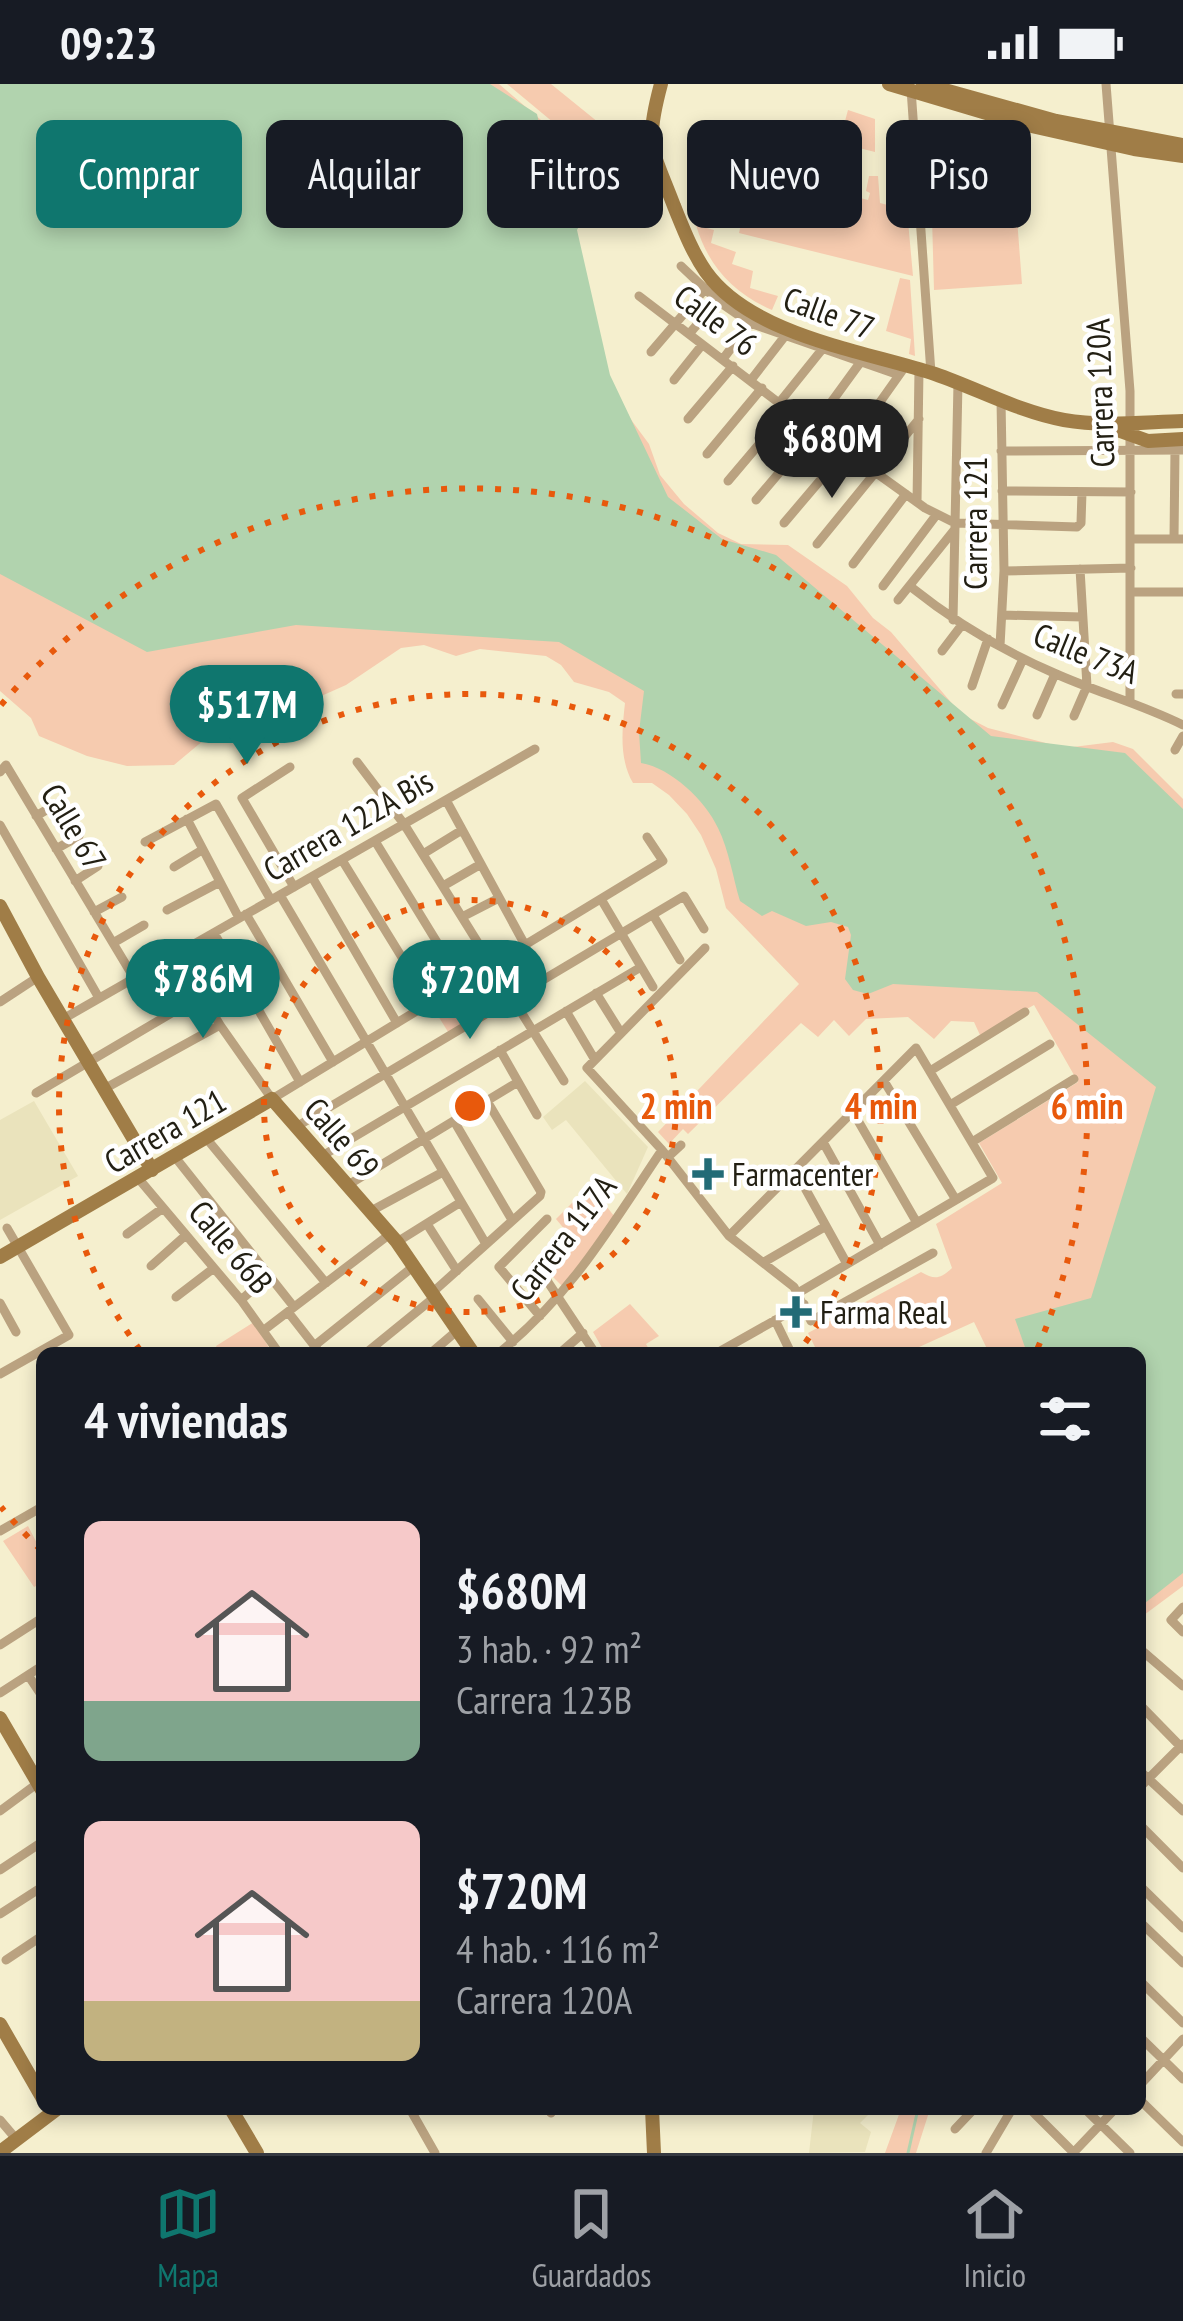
<!DOCTYPE html>
<html lang="es">
<head>
<meta charset="utf-8">
<style>
	:root { --surface:#171b24; --page:#242831; --text:#f1f3f6; --muted:#9ea1a6; --line:#363941; --accent:#0f766e }
	body { margin:0; font-family:"PT Sans Narrow",sans-serif; background:var(--page); color:var(--text); height:100vh; display:flex; flex-direction:column; font-size:45px; white-space:nowrap }
	* { box-sizing:border-box; margin:0 }
	p { font-size:39px; color:var(--muted) }
	.icon { flex:none; width:66px; height:66px; fill:none; stroke:currentColor; stroke-width:2; stroke-linecap:round; stroke-linejoin:round }
	.map { position:relative; flex:1; overflow:hidden }
	.sheet { position:absolute; left:36px; top:1263px; width:1110px; height:768px; display:flex; flex-direction:column; background:var(--surface); border-radius:18px; box-shadow:0 6px 18px #0003 }
	.sheet>* { flex:none }
	.top-card { position:absolute; left:36px; top:36px; width:1113px; height:108px; display:flex; gap:24px }
	.price { position:absolute; translate:-50% -102px; padding:0 27px; border-radius:42px; background:var(--accent); color:#fff; font-size:39px; line-height:78px; filter:drop-shadow(0 3px 6px #0008) }
	.price::after { content:''; position:absolute; left:50%; top:72px; width:36px; height:27px; margin-left:-18px; background:inherit; clip-path:polygon(0 0,100% 0,50% 100%) }
	.price.selected { background:#222; color:#fff }
	ul { padding:0; list-style:none }
	li { display:flex; align-items:center; gap:36px; height:300px; padding:0 48px }
	li span { display:grid; place-items:center; flex:none; width:336px; height:240px; border-radius:18px; color:#555 }
	li>.icon { margin-inline-start:auto }
	span .icon { width:144px; height:144px; fill:#fffc; stroke-width:1 }
	li b { font-size:51px }
	h2 { display:flex; justify-content:space-between; align-items:center; height:144px; padding:0 48px; font-size:51px }
	.tag { padding:0 42px; border-radius:18px; background:var(--surface); box-shadow:0 6px 18px #0003; font-size:42px; line-height:108px }
	.tag.selected { background:var(--accent); color:#fff }
	.status { display:flex; justify-content:space-between; align-items:center; height:84px; padding:0 60px; background:var(--surface); direction:ltr }
	.status svg { height:33px; fill:currentColor }
	.dock { display:flex; justify-content:space-around; align-items:center; height:168px; border-top:3px solid var(--line); background:var(--surface); font-size:33px; color:var(--muted) }
	.dock a { display:grid; justify-items:center; gap:6px }
	.dock .selected { color:var(--accent) }
	.map>svg:first-child { display:block }
</style>
</head>
<body>
<div class="status"><b>09:23</b><svg viewBox="0 0 49 12"><path d="M0 12V9h3v3zM5 12V6h3v6zM10 12V3h3v9zM15 12V0h3v12zM26 1h20v11H26zM47 4h2v5h-2z"/></svg></div>
<div class="map">
<svg width="1183" height="2069" viewBox="0 0 1183 2069">
	<rect width="100%" height="100%" fill="#f5efce"/>
	<!-- built -->
	<path fill="#eae3bc" d="M585,997l63,66 -21,47 -61,-74 -14,10 -9,-13z
		M34,1017l44,75 -78,44v-100z
		M814,2025h62l-2,5h-5l-9,9 11,9 -6,20 -56,1z"/>
	<!-- green -->
	<path fill="#f6cbaf" d="M0,0h499l49,42c8,54 -6,59 -37,97l121,198 17,23 11,31 24,29 34,29 23,11 47,1 59,41 26,32 18,14 70,82 27,14 77,20 48,-6 20,7 50,50v787l-43,32v-265h-151l-15,-31 -68,31h-88l-10,-20 113,-61c14,8 19,7 31,-4l-16,-44 66,-41 -23,-40 99,-61 -44,-77 -54,30 -6,-13 -23,-1 -17,18 -26,-22 -42,2 -17,17 -15,-16 -16,17 -17,-14 -113,111 -5,-5 -14,15 -11,-12 141,-148 -73,-76 -10,-39 -15,-34 -14,-21 -18,-19 -17,-12h-19c-14,-24 -11,-53 -8,-80l-16,-11 -35,-10 -13,-17 -15,-9 -66,-7 -24,7 -32,-11 -23,3 -55,37 -54,24 -88,31 -30,25 -47,1 -40,-10 -48,-20 -8,-18 -31,-27z
		M507,0h44l58,47 22,28 -6,28 -6,4 -59,-63z
		M848,26l27,9v33l-36,-9z
		M813,78l13,3 -5,23 47,12 2,-7 -4,-2 3,-15h9l2,27 27,7 6,66 -174,-43 14,-62 54,14z
		M1013,82l9,118 -88,6 -2,-73 77,-6 -2,-27 -21,1 -1,-17z
		M696,141l18,5 -3,13 25,9 -4,12 21,7 -3,17 28,8 -6,14c-39,-17 -64,-44 -76,-85z
		M900,194l10,2 5,76 -6,-2 2,-15 -25,-8z
		M462,899l20,33 -32,19 -20,-32z
		M590,1101l24,31 -51,71 -23,-23 31,-27 -15,-18z
		M630,1220l29,32 -13,8 5,9h-46l-12,-21z
		M254,1238l18,31h-53l-3,-7z
		M28,1442l14,27v30l-8,4 -31,-46z
		M901,2025h29l-14,44h-31z"/>
	<!-- water -->
	<path fill="#b1d3ae" d="M0,0h490l47,30c8,40 22,66 52,94l-12,22 33,145 58,122 54,42 54,16 215,181 134,17 58,56v764l-43,34v-254h-113l-12,-34 76,-21 65,-211 -119,-95 -144,-8 -25,10 -15,-4 -8,-11 6,-44 -3,-8 -17,-5 -25,4 -34,-15 -10,5 -22,-15c-7,-23 -11,-51 -22,-73 -13,-28 -47,-60 -77,-65l-2,-31 5,-41 -85,-49 -263,-17 -149,27 -147,-78z"/>
	<g fill="none" stroke-linecap="round" stroke-linejoin="round">
		<!-- stream -->
		<path stroke="#b1d3ae" stroke-width="3" d="M908,2069l10,-44"/>
		<!-- street -->
		<path stroke="#baa280" stroke-width="9" d="M1106,0l24,307v309
			M911,5l20,284
			M681,182l37,35 32,22 149,52
			M639,212l140,107 146,105 30,15 122,4 4,-4 1,-31
			M689,250l32,-37
			M651,268l55,-64
			M723,275l27,-36
			M674,296l28,-35
			M751,296l34,-44
			M779,319l45,-56
			M688,335l45,-53
			M814,342l48,-66
			M1001,367l182,-1
			M707,370l55,-66
			M728,397l61,-72
			M1002,407l129,1
			M756,416l61,-72
			M917,418l2,-132
			M784,439l62,-73 56,-79
			M1131,455h52
			M1174,455l1,-89
			M817,460l102,-125
			M853,480l53,-70
			M1004,487l127,-3
			M883,502l54,-72
			M911,503c45,36 90,63 143,86 42,19 87,31 129,52
			M1131,508h52
			M898,516l57,-71
			M1002,531l80,2
			M953,536l5,-237
			M1000,562l4,-75 -3,-171
			M942,567l19,-25
			M972,602l16,-47
			M1176,610h7
			M1002,621l21,-46
			M1037,631l18,-41
			M1074,632l13,-30 -7,-117
			M1175,666l8,-14
			M357,678l47,62 160,257
			M290,683l-48,31 52,89
			M0,688l6,-7 128,213
			M446,716l79,145
			M36,732l24,-14
			M187,735l52,99
			M0,741l99,173
			M375,757l87,142
			M145,758l71,-38 55,96
			M56,765l23,-13
			M423,770l39,-24
			M342,776l88,143
			M174,783l28,-17
			M312,793l85,146
			M75,797l23,-15
			M443,802l38,-22
			M280,811l206,349
			M601,815l52,88
			M167,826l53,-28
			M94,828l28,-15
			M246,830l87,148
			M653,831l27,45
			M462,833l37,-19
			M214,849l86,149
			M113,859l31,-18
			M705,864l-118,120 75,82 67,86 65,51 17,34 122,-68
			M177,870l43,71 52,74 391,-238 -16,-24
			M596,909l25,40
			M0,918l38,-25
			M566,927l29,49
			M63,935l472,-270
			M500,966l37,65
			M930,987l95,-59
			M884,997l72,119
			M104,1005l116,-64
			M36,1009l166,-98
			M950,1021l100,-61
			M853,1028l64,111
			M454,1037l58,99
			M296,1043l388,-231 20,33
			M206,1054l120,145
			M823,1058l57,103
			M972,1058l102,-63
			M322,1072l319,-189
			M175,1073l119,150
			M668,1073l13,-12
			M795,1086l52,94
			M138,1094l103,122 38,53
			M348,1101l170,-103
			M371,1127l72,-39
			M427,1140l30,47
			M127,1150l36,-26
			M729,1152l187,-188 77,130 -195,115
			M397,1158l64,-40
			M764,1178l62,-36
			M536,1180l59,89
			M151,1182l35,-31
			M433,1208l107,-96 1,-4 -54,-91
			M176,1213l38,-29
			M478,1215l35,43
			M241,1216l27,-24
			M0,1219l16,29
			M288,1228l32,41
			M540,1232l-41,-49 48,-48
			M775,1236l16,33
			M264,1246l126,-96
			M314,1262l100,-80
			M366,1269l70,-57
			M431,1269l28,-24
			M499,1269c74,-60 111,-126 163,-203
			M560,1269l23,-20
			M717,1269l87,-49
			M0,1290l69,-39 -62,-107
			M0,1447l42,-24
			M1183,1523l-12,13 12,12
			M0,1561l42,-27
			M1140,1565l43,37
			M28,1591l14,21
			M0,1609l42,-27
			M1140,1621l43,44
			M1140,1687l43,40
			M1140,1703l43,-43
			M0,1727l38,-28
			M1140,1741l43,43
			M0,1786l42,-28
			M1140,1802l43,42
			M0,1830l42,-27
			M1140,1838l43,41
			M6,1876l36,-24
			M1140,1897l43,42
			M1140,1953l43,42
			M1140,2001l43,-46
			M1140,2016l43,42
			M410,2025l25,44
			M1030,2025l44,44
			M1085,2025l45,44
			M551,2029l3,-4
			M0,2036l17,20
			M955,2045l19,-20
			M1074,2068l41,-43
			M986,2069l26,-44"/>
		<!-- secondary -->
		<path stroke="#a07d47" stroke-width="14" d="M661,0c-17,63 -9,64 13,122 9,22 18,46 32,66 46,64 159,79 229,102 43,15 85,38 129,46 39,7 80,2 119,1
			M889,0l138,41 107,24 49,7
			M923,0l133,37 127,24
			M1109,343l39,14 35,-2
			M0,822l38,71 114,193
			M0,1173l272,-158 125,143 76,111
			M0,1634l42,72
			M0,1940l42,73
			M231,2025l26,44
			M652,2025l2,44
			M0,2068l57,-43"/>
	</g>
	<!-- distance rings -->
	<g fill="none" stroke="#e8590c" stroke-width="6" stroke-dasharray="6 12">
		<circle cx="470" cy="1022" r="206"/>
		<path d="M140 1266A411 411 0 1 1 800 1266"/>
		<path d="M41 1466A617 617 0 0 1 1 1423M1 621A617 617 0 0 1 1036 1268"/>
	</g>
	<!-- markers -->
	<g fill="#226b76" stroke="#fff" stroke-width="4.5">
		<path d="M702 1072h12v12h12v12h-12v12h-12v-12h-12v-12h12z"/>
		<path d="M790 1210h12v12h12v12h-12v12h-12v-12h-12v-12h12z"/>
	</g>
	<g text-anchor="middle" stroke-width="9" stroke-linejoin="round" paint-order="stroke">
		<!-- street labels -->
		<g font-size="33" fill="#221f13" stroke="#fff">
			<text transform="translate(829 229) rotate(20)" y="12">Calle 77</text>
			<text transform="translate(716 236) rotate(37)" y="12">Calle 76</text>
			<text transform="translate(1100 309) rotate(-92)" y="12">Carrera 120A</text>
			<text transform="translate(975 439) rotate(-90)" y="12">Carrera 121</text>
			<text transform="translate(1086 569) rotate(22)" y="12">Calle 73A</text>
			<text transform="translate(348 741) rotate(-30)" y="12">Carrera 122A Bis</text>
			<text transform="translate(74 743) rotate(59)" y="12">Calle 67</text>
			<text transform="translate(165 1047) rotate(-30)" y="12">Carrera 121</text>
			<text transform="translate(342 1054) rotate(49)" y="12">Calle 69</text>
			<text transform="translate(563 1154) rotate(-52)" y="12">Carrera 117A</text>
			<text transform="translate(231 1163) rotate(50)" y="12">Calle 66B</text>
		</g>
		<!-- poi labels -->
		<g font-size="33" fill="#221f13" stroke="#fff" text-anchor="start">
			<text x="732" y="1102">Farmacenter</text>
			<text x="820" y="1240">Farma Real</text>
		</g>
	</g>
	<circle cx="470" cy="1022" r="18" fill="#e8590c" stroke="#fff" stroke-width="6"/>
	<g font-size="36" text-anchor="middle" font-weight="bold" fill="#e8590c" stroke="#fff" stroke-width="9" stroke-linejoin="round" paint-order="stroke">
		<text x="676" y="1035">2 min</text>
		<text x="881" y="1035">4 min</text>
		<text x="1087" y="1035">6 min</text>
	</g>
</svg>
<b class="price selected" style="left:832px;top:417px">$680M</b>
<b class="price" style="left:247px;top:683px">$517M</b>
<b class="price" style="left:203px;top:957px">$786M</b>
<b class="price" style="left:470px;top:958px">$720M</b>
<div class="top-card">
<a class="tag selected">Comprar</a>
<a class="tag">Alquilar</a>
<a class="tag">Filtros</a>
<a class="tag">Nuevo</a>
<a class="tag">Piso</a>
</div>
<section class="sheet">
<h2>4 viviendas<svg class="icon" aria-label="filters" viewBox="0 0 24 24"><path d="M4 7h16M4 17h16"/><circle cx="9" cy="7" r="2"/><circle cx="15" cy="17" r="2"/></svg></h2>
<ul>
<li><span style="background:linear-gradient(#f6c9c9 75%,#7fa58c 0)"><svg class="icon" aria-label="home" viewBox="0 0 24 24"><path d="M3 11l9-7 9 7M6 9v11h12V9"/></svg></span><div><b>$680M</b><p>3 hab. · 92 m²</p><p>Carrera 123B</p></div></li>
<li><span style="background:linear-gradient(#f6c9c9 75%,#c2b280 0)"><svg class="icon" aria-label="home" viewBox="0 0 24 24"><path d="M3 11l9-7 9 7M6 9v11h12V9"/></svg></span><div><b>$720M</b><p>4 hab. · 116 m²</p><p>Carrera 120A</p></div></li>
</ul>
</section>
</div>
<nav class="dock">
<a class="selected"><svg class="icon" aria-label="map" viewBox="0 0 24 24"><path d="M3 6l6-2 6 2 6-2v14l-6 2-6-2-6 2zM9 4v14M15 6v14"/></svg>Mapa</a>
<a><svg class="icon" aria-label="saved" viewBox="0 0 24 24"><path d="M7 4h10v16l-5-4-5 4z"/></svg>Guardados</a>
<a><svg class="icon" aria-label="home" viewBox="0 0 24 24"><path d="M3 11l9-7 9 7M6 9v11h12V9"/></svg>Inicio</a>
</nav>
</body>
</html>
